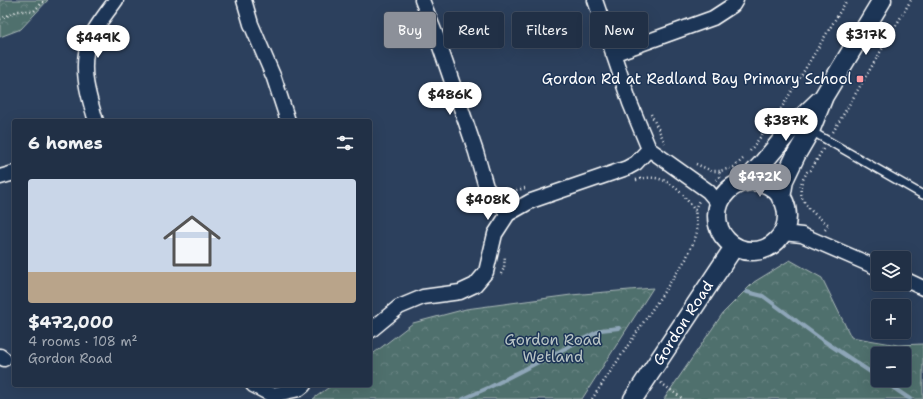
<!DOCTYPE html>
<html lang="en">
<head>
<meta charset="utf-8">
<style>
	:root { --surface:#213046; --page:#29384d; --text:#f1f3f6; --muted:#a2a9b3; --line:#3e4b5f; --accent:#8c9099 }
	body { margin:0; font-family:"Shantell Sans",sans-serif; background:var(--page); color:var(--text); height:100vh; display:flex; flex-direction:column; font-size:15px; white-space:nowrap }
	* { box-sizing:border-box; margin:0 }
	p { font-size:13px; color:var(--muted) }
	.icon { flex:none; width:22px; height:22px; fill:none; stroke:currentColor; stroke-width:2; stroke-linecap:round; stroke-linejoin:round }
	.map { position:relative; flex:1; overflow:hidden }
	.panel { position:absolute; left:12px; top:119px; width:360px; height:268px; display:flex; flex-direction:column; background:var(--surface); border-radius:4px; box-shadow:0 4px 16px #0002,0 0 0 1px var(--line) }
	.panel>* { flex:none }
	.hud { position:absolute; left:384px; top:12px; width:380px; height:36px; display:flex; gap:8px }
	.tools { position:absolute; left:871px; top:251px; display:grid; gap:8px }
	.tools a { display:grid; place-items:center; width:40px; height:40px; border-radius:4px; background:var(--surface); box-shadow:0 4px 16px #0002,0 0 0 1px var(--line); font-size:20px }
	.price { position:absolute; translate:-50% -34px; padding:0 9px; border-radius:14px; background:#fff; color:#222; font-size:13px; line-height:26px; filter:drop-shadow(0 1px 2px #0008) }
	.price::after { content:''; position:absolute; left:50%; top:24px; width:12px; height:9px; margin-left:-6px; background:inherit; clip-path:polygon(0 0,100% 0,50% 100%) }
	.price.on { background:var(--accent); color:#fff }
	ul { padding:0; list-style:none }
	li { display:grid; align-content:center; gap:8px; height:212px; padding:0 16px }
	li+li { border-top:1px solid var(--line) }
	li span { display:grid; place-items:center; height:124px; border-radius:4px; color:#555 }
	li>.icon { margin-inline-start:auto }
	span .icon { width:72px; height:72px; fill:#fffc; stroke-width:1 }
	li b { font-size:17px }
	h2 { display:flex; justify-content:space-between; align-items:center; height:48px; padding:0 16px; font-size:17px }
	.tag { padding:0 14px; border-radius:4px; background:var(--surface); box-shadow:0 4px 16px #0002,0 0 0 1px var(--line); font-size:14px; line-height:36px }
	.tag.on { background:var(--accent); color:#fff }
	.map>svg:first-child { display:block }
</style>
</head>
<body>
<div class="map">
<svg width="923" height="399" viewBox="0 0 923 399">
	<defs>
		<pattern id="forest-crowns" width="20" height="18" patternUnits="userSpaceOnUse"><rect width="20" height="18" fill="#506f6d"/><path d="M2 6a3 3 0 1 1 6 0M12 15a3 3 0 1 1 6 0" fill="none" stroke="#6a8583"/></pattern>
	</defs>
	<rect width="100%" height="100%" fill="#2c405d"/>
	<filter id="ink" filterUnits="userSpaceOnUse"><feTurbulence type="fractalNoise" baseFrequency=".025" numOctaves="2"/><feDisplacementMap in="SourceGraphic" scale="8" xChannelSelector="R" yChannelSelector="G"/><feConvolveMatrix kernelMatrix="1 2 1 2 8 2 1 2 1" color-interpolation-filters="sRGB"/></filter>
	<g filter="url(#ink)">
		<!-- forest -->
		<path fill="url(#forest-crowns)" stroke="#a8b7b6" fill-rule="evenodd" d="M0,0h48l-27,29 -21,8z
			M790,260l32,18 29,59 47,8 25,-1v55h-259l59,-86 31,-31zM878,354h26v26h-26z
			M653,288l-71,111h-269l19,-14h38v-29l43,-33 53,-14 105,-14z"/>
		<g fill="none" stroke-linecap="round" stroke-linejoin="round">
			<!-- stream -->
			<path stroke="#8ea6b8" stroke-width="4" d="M747,292l16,4 58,43 57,38
				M882,380l28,19
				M463,399l27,-12 111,-57 18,-2"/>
			<!-- service casing -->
			<g stroke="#fff" stroke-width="10">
				<path id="service" d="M811,131l112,64"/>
			</g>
			<!-- minor casing -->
			<g stroke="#fff" stroke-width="17">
				<path id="minor" d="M244,0l7,24 23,54 14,43
					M422,0l15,38 39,114 10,35 22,27
					M595,0l35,103 19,46 59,42 11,13
					M613,54l100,-36 20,-13 3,-5
					M96,121c-8,-26 -17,-55 -6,-82 5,-12 18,-28 26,-39
					M0,177l14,-4
					M783,233l19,2 76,33
					M904,279l19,9
					M370,331l29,-24 24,-10 37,-5 15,-7 11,-13 9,-38 13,-20 23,-13 96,-33 9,-5 13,-14
					M0,356l4,3
					M253,385l19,10 27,-6 5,-4"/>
			</g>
			<!-- tertiary casing -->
			<g stroke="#fff" stroke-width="21">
				<path id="tertiary" d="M717 216a35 35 0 1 1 70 0a35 35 0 1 1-70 0Z
					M745,182l17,-18 34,-41 24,-23
					M781,198l3,-18 12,-25 14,-24 14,-35 58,-96
					M633,399l101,-152"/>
			</g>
			<!-- path -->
			<path stroke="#fff" stroke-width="2.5" stroke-dasharray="1 3" stroke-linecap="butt" d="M0,19l18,-8h16l11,-11
				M651,114l14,29
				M833,132l78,-132
				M823,149l-12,21 -4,2c-2,4 -6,10 -6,14 -3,18 16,30 28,39l-5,6
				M750,151l29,-39 68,-112
				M696,164l16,7h8
				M636,180c28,-9 44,9 59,31
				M716,180l3,-3 1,-6 14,-4 9,-8
				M505,188l8,3 12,-3
				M501,274l3,-6 1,-13
				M661,383l22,16
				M592,399l94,-140c3,-8 8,-16 10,-24 4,-11 -5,-23 3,-34"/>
			<!-- service -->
			<use href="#service" stroke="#1d3557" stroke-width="7"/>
			<!-- minor -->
			<use href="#minor" stroke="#1d3557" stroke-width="14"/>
			<!-- tertiary -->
			<use href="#tertiary" stroke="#1d3557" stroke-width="18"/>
		</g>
	</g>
	<!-- markers -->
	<rect fill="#ff9aa2" stroke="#1d3557" stroke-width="1.5" x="856" y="75" width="8" height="8" rx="2"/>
	<g text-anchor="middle" stroke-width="3" stroke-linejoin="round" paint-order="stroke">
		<!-- poi labels -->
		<g font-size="15" fill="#fff" stroke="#1d3557" text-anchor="end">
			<text x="852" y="84">Gordon Rd at Redland Bay Primary School</text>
		</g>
		<!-- street labels -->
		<g font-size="15" fill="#fff" stroke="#1d3557">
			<text transform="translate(683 323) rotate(-57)" y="5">Gordon Road</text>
		</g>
		<!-- park labels -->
		<g font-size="15" fill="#b9c5c5" stroke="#1d3557">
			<text x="553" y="345">Gordon Road<tspan x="553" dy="17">Wetland</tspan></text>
		</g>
	</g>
</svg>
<div class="tools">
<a><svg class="icon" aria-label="layers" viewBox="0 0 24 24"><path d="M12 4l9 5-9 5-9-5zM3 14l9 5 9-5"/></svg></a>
<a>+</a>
<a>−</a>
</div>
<b class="price" style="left:866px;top:56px">$317K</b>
<b class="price" style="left:98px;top:59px">$449K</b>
<b class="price" style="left:450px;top:116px">$486K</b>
<b class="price" style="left:786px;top:142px">$387K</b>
<b class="price on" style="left:760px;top:198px">$472K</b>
<b class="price" style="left:488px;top:221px">$408K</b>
<div class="hud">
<a class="tag on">Buy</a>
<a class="tag">Rent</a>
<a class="tag">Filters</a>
<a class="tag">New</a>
</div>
<section class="panel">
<h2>6 homes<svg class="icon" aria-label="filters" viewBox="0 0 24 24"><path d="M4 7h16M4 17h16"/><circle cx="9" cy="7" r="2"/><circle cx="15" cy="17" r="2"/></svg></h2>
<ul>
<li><span style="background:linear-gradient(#c9d6e8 75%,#b9a48a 0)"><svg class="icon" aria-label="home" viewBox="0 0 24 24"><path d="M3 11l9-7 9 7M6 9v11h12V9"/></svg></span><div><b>$472,000</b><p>4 rooms · 108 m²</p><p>Gordon Road</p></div></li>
</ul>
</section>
</div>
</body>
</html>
